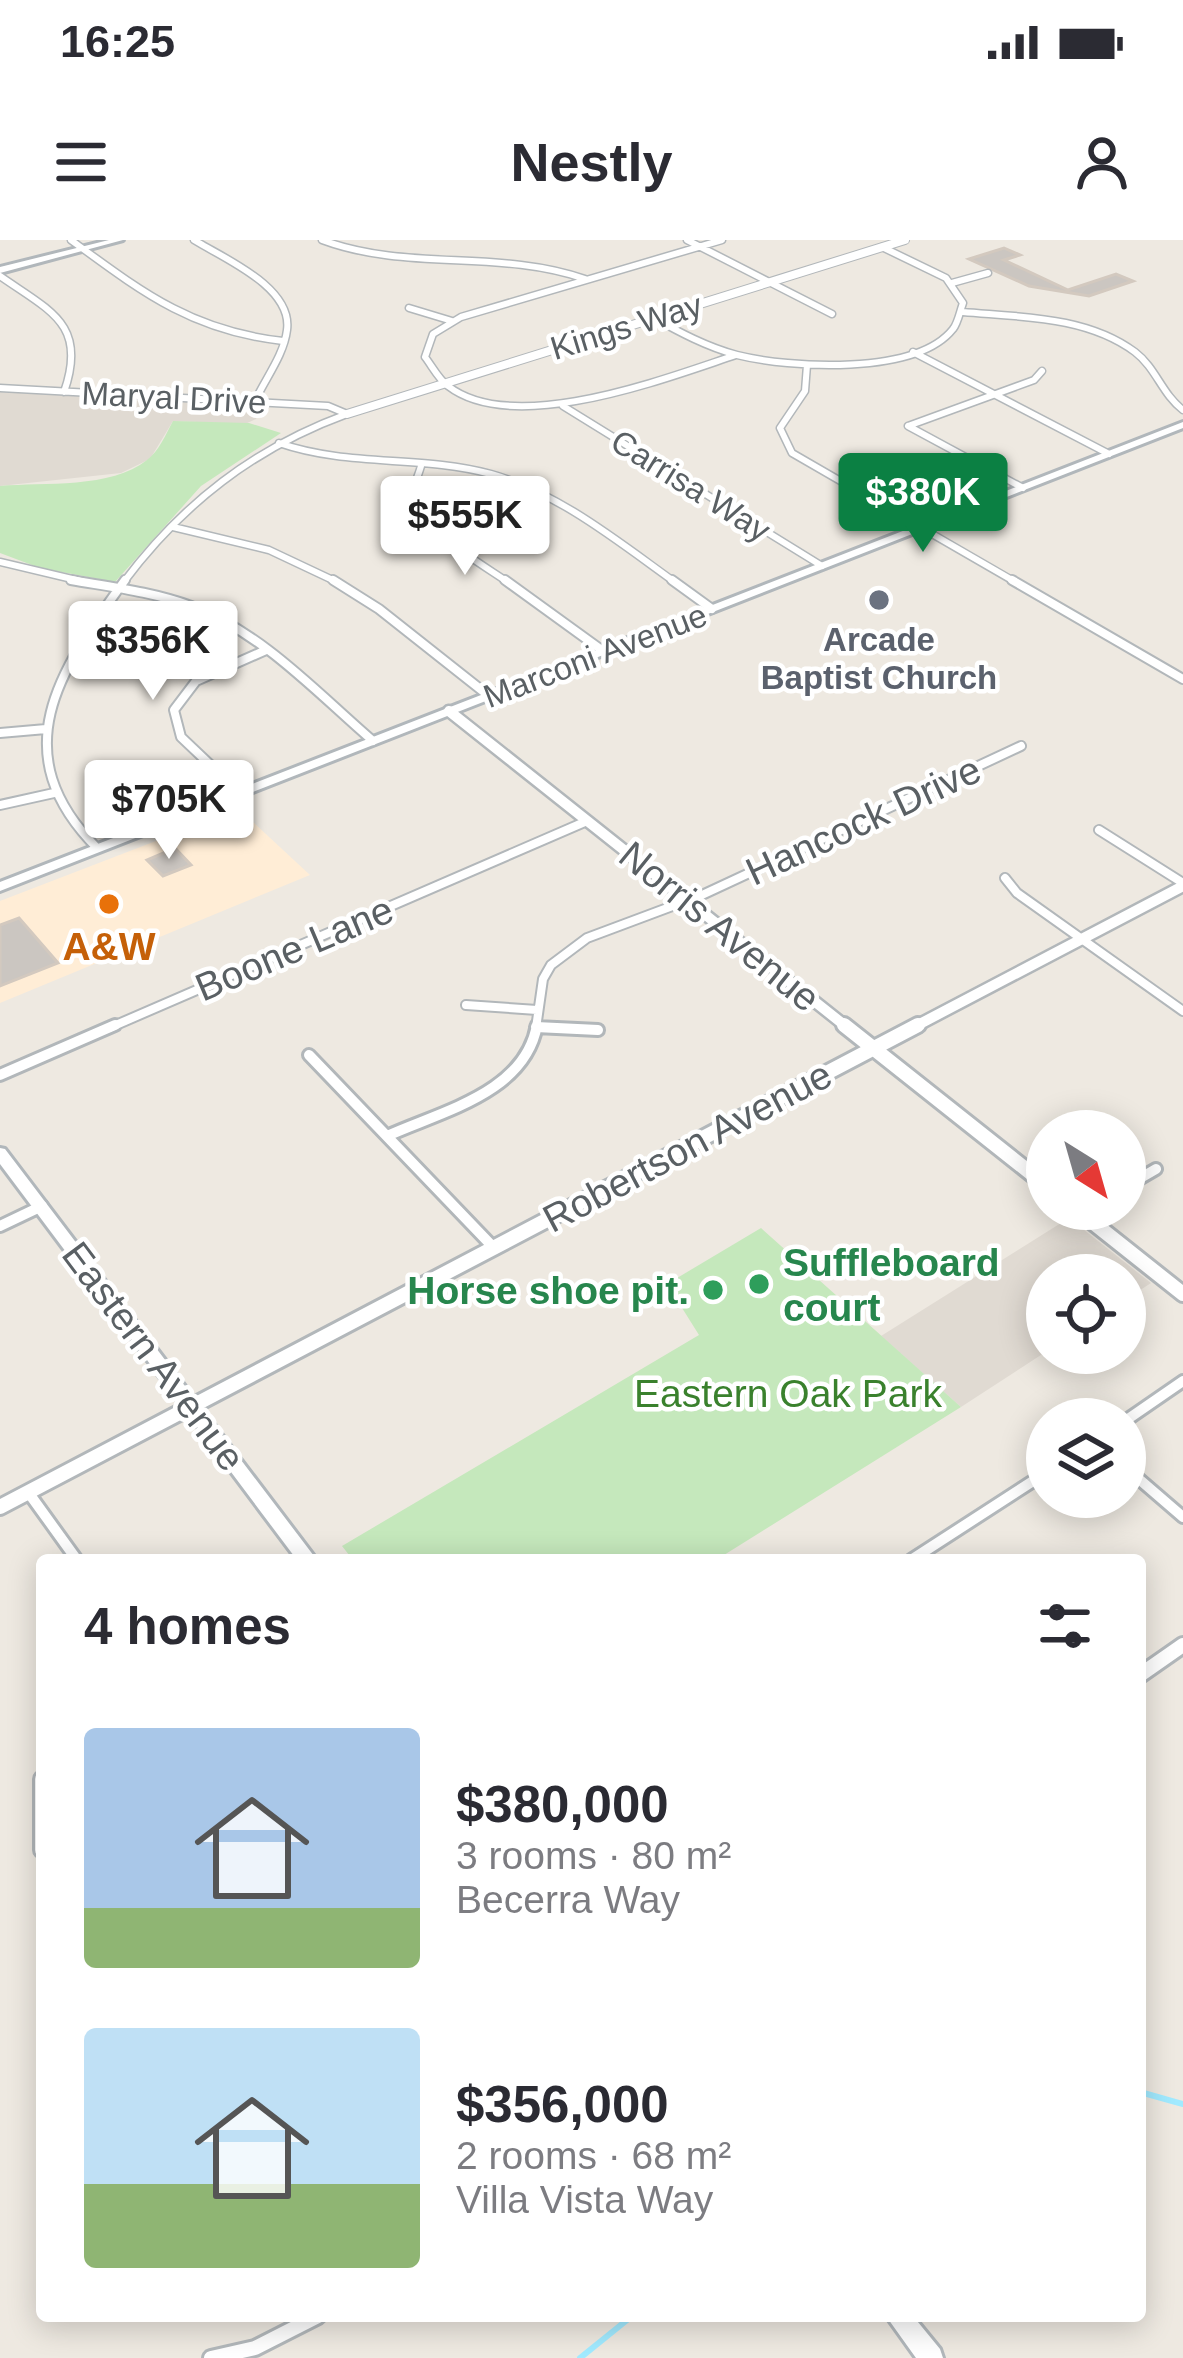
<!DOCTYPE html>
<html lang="en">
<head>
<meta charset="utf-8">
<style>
	:root { --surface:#fff; --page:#f7f7f7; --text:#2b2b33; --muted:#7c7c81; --accent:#0b8043 }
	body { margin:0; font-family:Helvetica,sans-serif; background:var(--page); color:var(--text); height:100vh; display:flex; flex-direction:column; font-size:45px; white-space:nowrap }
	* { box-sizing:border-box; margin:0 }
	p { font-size:39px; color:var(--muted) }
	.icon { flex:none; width:66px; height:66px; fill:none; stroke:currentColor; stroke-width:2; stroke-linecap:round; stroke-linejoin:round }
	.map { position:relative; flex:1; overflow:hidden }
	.panel { position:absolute; left:36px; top:1314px; width:1110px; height:768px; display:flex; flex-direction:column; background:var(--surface); border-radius:12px; box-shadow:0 6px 30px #0003 }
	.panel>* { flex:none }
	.needle { width:78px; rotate:143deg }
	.fabs { position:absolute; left:1026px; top:870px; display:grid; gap:24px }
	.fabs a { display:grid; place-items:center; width:120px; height:120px; border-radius:50%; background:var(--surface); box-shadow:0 6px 30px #0003; font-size:60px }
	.price { position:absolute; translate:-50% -102px; padding:0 27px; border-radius:12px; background:#fff; color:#222; font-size:39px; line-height:78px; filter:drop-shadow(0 3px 6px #0008) }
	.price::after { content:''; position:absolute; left:50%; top:72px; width:36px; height:27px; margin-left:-18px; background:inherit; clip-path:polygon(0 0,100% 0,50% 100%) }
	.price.current { background:var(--accent); color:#fff }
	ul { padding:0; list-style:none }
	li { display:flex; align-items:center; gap:36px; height:300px; padding:0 48px }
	li span { display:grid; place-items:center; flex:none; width:336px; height:240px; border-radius:12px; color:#555 }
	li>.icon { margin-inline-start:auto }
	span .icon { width:144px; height:144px; fill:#fffc; stroke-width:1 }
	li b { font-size:51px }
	h2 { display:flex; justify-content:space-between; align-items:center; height:144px; padding:0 48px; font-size:51px }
	.status { display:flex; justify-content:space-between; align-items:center; height:84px; padding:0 60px; background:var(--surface); direction:ltr }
	.status svg { height:33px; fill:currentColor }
	header { display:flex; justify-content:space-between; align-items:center; height:156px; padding:0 48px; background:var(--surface); font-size:54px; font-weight:700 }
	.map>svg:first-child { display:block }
</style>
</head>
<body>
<div class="status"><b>16:25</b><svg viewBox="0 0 49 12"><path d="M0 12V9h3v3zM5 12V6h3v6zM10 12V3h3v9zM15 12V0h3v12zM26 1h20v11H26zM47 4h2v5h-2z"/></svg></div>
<header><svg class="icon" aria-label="menu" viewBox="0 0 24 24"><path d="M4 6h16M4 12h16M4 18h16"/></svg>Nestly<svg class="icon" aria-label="person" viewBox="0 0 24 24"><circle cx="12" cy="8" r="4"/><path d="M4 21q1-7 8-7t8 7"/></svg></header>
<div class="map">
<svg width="1183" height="2118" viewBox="0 0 1183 2118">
	<rect width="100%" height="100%" fill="#eee9e1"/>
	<!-- commercial -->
	<path fill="#ffedd6" d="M239,569l71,66 -310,128v-102z"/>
	<!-- education -->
	<path fill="#e0dad2" d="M0,152l240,12 24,2 -8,13 -11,5 -72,-3 -23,38 -29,14 -121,13z
		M1069,978l82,65 -26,17v-25h-78v76l-86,56 -80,-71z"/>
	<!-- green -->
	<path fill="#c5e8bc" d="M173,181l76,2 32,10 -80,53 -86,96 -75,-14 -40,-15v-67c44,-4 111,3 147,-26 12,-9 19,-26 26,-39z
		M761,988l200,179 -245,153h-363l-11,-14 357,-211 -32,-51z"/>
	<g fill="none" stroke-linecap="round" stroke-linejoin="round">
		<!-- stream -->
		<path stroke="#a1eaff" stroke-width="6" d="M1140,1852l43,12
			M580,2118l52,-42"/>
	</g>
	<!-- building -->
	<path fill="#cbc6c1" stroke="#d3c9bf" stroke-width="3" d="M1004,8l16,7 -16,5 64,30 48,-16 17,7 -44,15 -60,-10 -60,-27z
		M175,608l16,17 -28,11 -16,-16z
		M19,678l39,45 -58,23v-61z"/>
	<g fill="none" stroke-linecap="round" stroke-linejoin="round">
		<!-- minor-far3 casing -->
		<g stroke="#b2b7ba" stroke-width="9">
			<path id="minor-far3" d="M71,0c71,52 121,91 212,101
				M194,0c29,18 99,47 93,90 -3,25 -22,49 -32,71
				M322,0c86,32 177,9 263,39
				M687,0l145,74
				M722,0l-261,77 -28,17 -8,23c7,9 14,23 23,29 66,51 218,-8 288,-31
				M0,36c50,35 88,48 64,116
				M952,43l36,-10
				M409,68l43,13
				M963,72c57,5 124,4 172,40 21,16 27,42 48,58
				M652,77c27,15 55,30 85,38 52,13 179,21 216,-26 5,-6 7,-18 10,-26l-17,-25 -64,-31
				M913,112l196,102
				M807,125l-2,26 -25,37 12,25 225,130
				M0,148l328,18 19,8
				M563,166l259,160
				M908,186l126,-46 8,-9
				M908,186l115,62
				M279,203c69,24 142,12 212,31 68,19 129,69 185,109
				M421,226c-2,8 -8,20 -8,28 1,32 72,72 96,89
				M173,287l96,23 70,33
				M0,322l89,21
				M123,343c59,-79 131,-135 224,-169"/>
		</g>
		<!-- minor-far2 casing -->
		<g stroke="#b2b7ba" stroke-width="12">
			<path id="minor-far2" d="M71,340c40,7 82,12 120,26 72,27 125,86 182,135
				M333,340l46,29 110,87
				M505,340l98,71
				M672,340l40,29
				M1012,340l171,99
				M0,493l46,-4
				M240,553l-59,-56 -7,-27 22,-29 70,-31
				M0,565l54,-12
				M1099,590l84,53
				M97,608c-94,-95 -39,-176 28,-268
				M1005,638l12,15 166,118
				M466,765l71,5
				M536,787l21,1
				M109,788l478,-207
				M536,788l7,-49 8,-14 36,-27 115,-43 319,-149"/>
		</g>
		<!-- minor-far1 casing -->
		<g stroke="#b2b7ba" stroke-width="16">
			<path id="minor-far1" d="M536,787l62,3
				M309,815l185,193
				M0,835l115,-50
				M387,896c55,-25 138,-43 150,-111
				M1125,947l31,-18
				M0,986l42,-20
				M1125,1181l58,-40
				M1125,1227l58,50
				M28,1252l49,68
				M911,1320l136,-88"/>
		</g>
		<!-- minor casing -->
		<g stroke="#b2b7ba" stroke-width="20">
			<path id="minor" d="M1140,1435l43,-30
				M42,1539v71
				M211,2118l44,-10 63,-32"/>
		</g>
		<!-- tertiary-far2 casing -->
		<g stroke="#b2b7ba" stroke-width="10">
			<path id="tertiary-far2" d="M347,174l558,-174"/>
		</g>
		<!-- tertiary-far1 casing -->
		<g stroke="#b2b7ba" stroke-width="15">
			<path id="tertiary-far1" d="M449,471l399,317
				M912,788l271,-142"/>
		</g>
		<!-- tertiary casing -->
		<g stroke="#b2b7ba" stroke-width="20">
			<path id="tertiary" d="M844,785l203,161
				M1076,969l107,85
				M0,1267l918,-482"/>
		</g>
		<!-- secondary casing -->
		<g stroke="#b1b7bb" stroke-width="6">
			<path id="secondary" d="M109,0h14l-123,33v-6z
				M1183,182v6l-1183,463v-9z
				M0,908l5,1 312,411h-20l-297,-396z
				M886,2076h27l27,33 3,9h-27z"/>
		</g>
		<!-- minor-far3 -->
		<use href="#minor-far3" stroke="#fff" stroke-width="6"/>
		<!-- minor-far2 -->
		<use href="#minor-far2" stroke="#fff" stroke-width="8"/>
		<!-- minor-far1 -->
		<use href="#minor-far1" stroke="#fff" stroke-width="10"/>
		<!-- minor -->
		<use href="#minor" stroke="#fff" stroke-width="14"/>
		<!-- tertiary-far2 -->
		<use href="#tertiary-far2" stroke="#fff" stroke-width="8"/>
		<!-- tertiary-far1 -->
		<use href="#tertiary-far1" stroke="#fff" stroke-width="10"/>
		<!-- tertiary -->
		<use href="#tertiary" stroke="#fff" stroke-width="14"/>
		<!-- secondary -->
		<use href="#secondary" fill="#fff" fill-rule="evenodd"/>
	</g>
	<!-- markers -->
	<circle fill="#6b7280" stroke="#fff" stroke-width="4.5" cx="879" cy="360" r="12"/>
	<circle fill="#e8710a" stroke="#fff" stroke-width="4.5" cx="109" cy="664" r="12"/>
	<g fill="#2e9e5b" stroke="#fff" stroke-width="4.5">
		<circle cx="759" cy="1044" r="12"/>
		<circle cx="713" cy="1050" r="12"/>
	</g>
	<g text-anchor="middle" stroke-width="9" stroke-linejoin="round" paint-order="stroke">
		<!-- far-street labels -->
		<g font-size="33" fill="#5a6064" stroke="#fff">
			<text transform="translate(626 86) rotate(-17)" y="12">Kings Way</text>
			<text transform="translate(174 157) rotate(3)" y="12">Maryal Drive</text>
			<text transform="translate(691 245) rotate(32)" y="12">Carrisa Way</text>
			<text transform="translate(595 415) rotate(-21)" y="12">Marconi Avenue</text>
		</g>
		<!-- far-worship labels -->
		<g font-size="33" font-weight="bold" fill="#5b616d" stroke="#fff">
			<text x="879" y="411">Arcade<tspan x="879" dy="38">Baptist Church</tspan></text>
		</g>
		<!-- street labels -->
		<g font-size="39" fill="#5a6064" stroke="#fff">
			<text transform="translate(863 580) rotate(-25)" y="14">Hancock Drive</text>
			<text transform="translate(720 686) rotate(39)" y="14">Norris Avenue</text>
			<text transform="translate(294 708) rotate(-23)" y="14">Boone Lane</text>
			<text transform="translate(687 906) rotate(-28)" y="14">Robertson Avenue</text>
			<text transform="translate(154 1116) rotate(53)" y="14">Eastern Avenue</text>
		</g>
		<!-- food labels -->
		<g font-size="39" font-weight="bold" fill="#c56008" stroke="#fff">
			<text x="109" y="720">A&amp;W</text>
		</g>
		<!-- leisure labels -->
		<g font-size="39" font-weight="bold" fill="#27864d" stroke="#fff" text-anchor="start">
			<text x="783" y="1036">Suffleboard<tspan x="783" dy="45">court</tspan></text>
			<text x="689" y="1064" text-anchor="end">Horse shoe pit.</text>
		</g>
		<!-- park labels -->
		<g font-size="39" fill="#3a812d" stroke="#fff">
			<text x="788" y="1167">Eastern Oak Park</text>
		</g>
	</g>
</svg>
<div class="fabs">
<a><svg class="needle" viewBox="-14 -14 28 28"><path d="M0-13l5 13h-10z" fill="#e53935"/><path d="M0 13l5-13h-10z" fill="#7c7c81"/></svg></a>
<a><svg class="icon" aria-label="locate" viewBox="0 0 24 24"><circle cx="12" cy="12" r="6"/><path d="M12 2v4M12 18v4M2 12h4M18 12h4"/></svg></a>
<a><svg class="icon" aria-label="layers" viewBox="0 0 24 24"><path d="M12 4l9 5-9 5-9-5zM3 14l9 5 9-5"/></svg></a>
</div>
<b class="price current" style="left:923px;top:315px">$380K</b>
<b class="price" style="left:465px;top:338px">$555K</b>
<b class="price" style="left:153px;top:463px">$356K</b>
<b class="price" style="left:169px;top:622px">$705K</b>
<section class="panel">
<h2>4 homes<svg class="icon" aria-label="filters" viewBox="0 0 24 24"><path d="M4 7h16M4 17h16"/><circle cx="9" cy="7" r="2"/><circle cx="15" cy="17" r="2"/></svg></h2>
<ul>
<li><span style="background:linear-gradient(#a9c7e8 75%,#8fb573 0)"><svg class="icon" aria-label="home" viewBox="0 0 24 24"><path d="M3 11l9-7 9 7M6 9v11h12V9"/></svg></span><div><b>$380,000</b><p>3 rooms · 80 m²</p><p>Becerra Way</p></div></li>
<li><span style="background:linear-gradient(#bfe0f5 65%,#8fb573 0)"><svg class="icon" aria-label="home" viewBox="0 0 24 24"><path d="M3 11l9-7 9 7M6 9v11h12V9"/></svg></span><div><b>$356,000</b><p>2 rooms · 68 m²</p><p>Villa Vista Way</p></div></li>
</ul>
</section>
</div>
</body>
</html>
